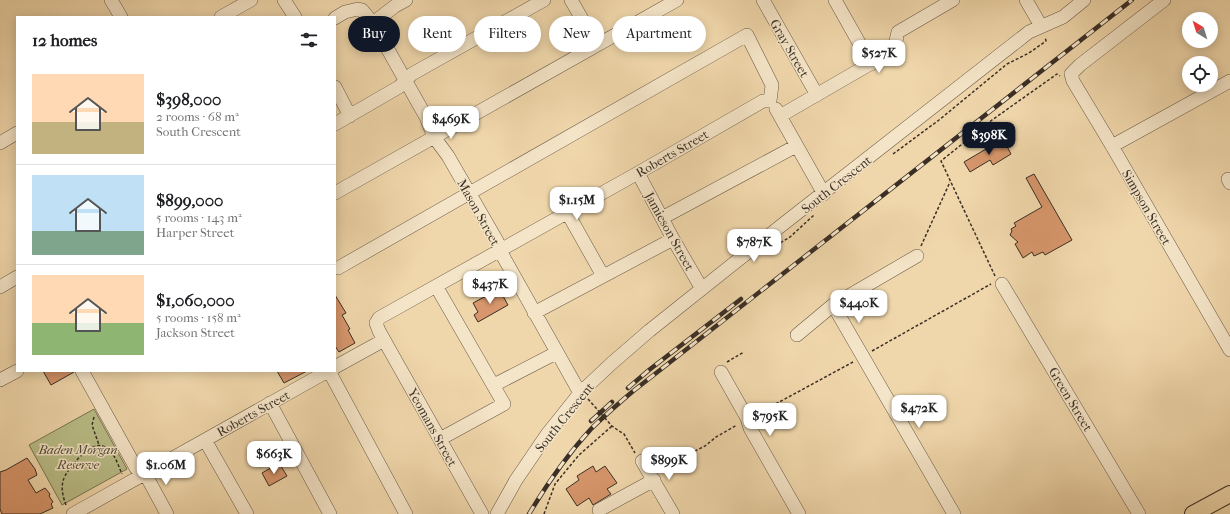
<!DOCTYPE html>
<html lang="en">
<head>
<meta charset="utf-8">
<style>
	:root { --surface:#fff; --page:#f6f6f6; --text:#202124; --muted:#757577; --line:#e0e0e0; --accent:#111827 }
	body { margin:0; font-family:"IM FELL French Canon",serif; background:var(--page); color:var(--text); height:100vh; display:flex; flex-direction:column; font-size:15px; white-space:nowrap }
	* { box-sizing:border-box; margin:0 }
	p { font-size:13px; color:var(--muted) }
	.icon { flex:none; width:22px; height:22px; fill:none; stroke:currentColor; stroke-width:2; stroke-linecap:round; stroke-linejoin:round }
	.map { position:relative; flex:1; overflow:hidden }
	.panel { position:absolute; left:16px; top:16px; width:320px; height:356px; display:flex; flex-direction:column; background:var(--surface); border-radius:0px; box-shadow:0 2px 10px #0003 }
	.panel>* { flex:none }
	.hud { position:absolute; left:348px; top:16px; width:380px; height:36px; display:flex; gap:8px }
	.needle { width:26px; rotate:322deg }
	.controls { position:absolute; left:1182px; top:12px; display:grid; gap:8px }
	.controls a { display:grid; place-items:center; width:36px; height:36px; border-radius:50%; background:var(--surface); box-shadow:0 2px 10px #0003; font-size:20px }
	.price { position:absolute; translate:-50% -34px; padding:0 9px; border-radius:8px; background:#fff; color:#222; font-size:13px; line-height:26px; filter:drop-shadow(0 1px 2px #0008) }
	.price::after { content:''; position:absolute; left:50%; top:24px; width:12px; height:9px; margin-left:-6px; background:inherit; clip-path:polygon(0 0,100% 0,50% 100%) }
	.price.selected { background:var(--accent); color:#fff }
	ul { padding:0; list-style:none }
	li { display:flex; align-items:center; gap:12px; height:100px; padding:0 16px }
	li+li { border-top:1px solid var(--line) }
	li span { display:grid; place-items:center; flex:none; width:112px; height:80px; border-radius:0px; color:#555 }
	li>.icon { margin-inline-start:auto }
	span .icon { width:48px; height:48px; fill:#fffc; stroke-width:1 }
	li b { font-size:17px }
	h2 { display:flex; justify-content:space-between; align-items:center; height:48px; padding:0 16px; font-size:17px }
	.pill { padding:0 14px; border-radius:18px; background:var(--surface); box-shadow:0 2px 10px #0003; font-size:14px; line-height:36px }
	.pill.selected { background:var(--accent); color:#fff }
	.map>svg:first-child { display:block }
</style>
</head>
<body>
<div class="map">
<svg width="1230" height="514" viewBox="0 0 1230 514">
	<rect width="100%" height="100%" fill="#f0d7ab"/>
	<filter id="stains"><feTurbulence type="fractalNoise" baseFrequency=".005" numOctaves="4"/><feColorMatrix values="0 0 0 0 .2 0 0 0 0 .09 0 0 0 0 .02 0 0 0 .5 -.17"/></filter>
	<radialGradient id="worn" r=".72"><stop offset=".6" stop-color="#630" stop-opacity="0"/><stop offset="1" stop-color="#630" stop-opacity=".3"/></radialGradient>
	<!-- green -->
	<path fill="#babe88" stroke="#7a7657" d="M94,409l33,60 -65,36 -33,-60z"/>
	<!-- building -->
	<path fill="#d7966b" stroke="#3a2f26" d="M1003,139l8,15 -18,11 -3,-5 -20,12 -6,-10z
		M1034,174l38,66 -27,15 -2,-3 -9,4 -2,-4 -9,6 -8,-14 3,-2 -8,-7 2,-4 -1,-2 5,-3 -2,-3 28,-16 -16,-29z
		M499,289l9,16 -30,17 -4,-7 4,-3 -5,-9z
		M335,295l11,18 -4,2 8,14 -2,1 7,13 -16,9 -4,-6z
		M43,371h31v1l-23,13z
		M277,371h30l-23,12z
		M27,458l8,11 2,6 -9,5 8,13 9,-5 5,6 -1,2 4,6 -2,2 2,4 -13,6h-38l-2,-5v-37l6,-2z
		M279,463l8,13 -18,10 -7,-13z
		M593,466l3,6 9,-6 12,17 -10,6 4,5 -18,11 -4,-7 -12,8 -11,-17 13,-9 -2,-4z"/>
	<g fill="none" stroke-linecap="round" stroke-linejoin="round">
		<!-- minor casing -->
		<g stroke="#685947" stroke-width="14">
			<path id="minor" d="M111,0l10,17
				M284,0l11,17
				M571,0l26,45
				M763,0l54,95
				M835,0l36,64
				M1026,0l15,26
				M1164,0l-84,65 -9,9 2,7 39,65 118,204
				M221,17l30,-17
				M335,18l10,-6 13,-3 4,1 11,13 53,94 8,20 14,19 49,85 7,17 76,135
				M373,23l22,-17 11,-6
				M335,87l15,29
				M776,109l48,85
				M780,116l114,-66 4,-18 55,-32
				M335,124l64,-37 13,-13 132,-74
				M0,143l17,-10
				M1112,146l118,-65
				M638,173l35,66 29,50
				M1228,179l2,4
				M335,193l342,-193
				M567,212l36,64
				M662,218l134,-72
				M338,268l409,-233 25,50 -2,16
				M1002,284l137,230
				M436,286l68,118 -64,35
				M0,287l17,-10
				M833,305l121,209
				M534,313l139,-74
				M797,335l36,-30 84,-49
				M335,367l49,-27
				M82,371l54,97 12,11 19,35
				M329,371l77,143
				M721,372l26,46 3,10 49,86
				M0,380l17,-9
				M494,385l62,-32
				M270,403l60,111
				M205,440l42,74
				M642,461l31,53
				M599,510l55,-30
				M73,514l255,-143
				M482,514l-103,-183 -3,-8 3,-5 259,-145 125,-72h7
				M497,514l19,-34 32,-47 32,-40 32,-30 37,-32 133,-106 247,-193 34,-15 21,-17"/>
		</g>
		<!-- major casing -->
		<g stroke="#3a2f26" stroke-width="18">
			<path id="major" d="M1193,514l37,-20"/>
		</g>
		<!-- path -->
		<path stroke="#3a2f26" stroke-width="1.5" stroke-dasharray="3 2" stroke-linecap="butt" d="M893,154l46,-34 68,-56 22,-11 17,-12 -1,-4
			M921,246l29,-64
			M772,248l18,-11 24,-22
			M995,276l-54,-115 51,-41 65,-46 3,2
			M872,351l119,-67
			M727,362l17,-10
			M588,399l24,27 7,5 5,3 11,19
			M758,413l25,-13 70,-38
			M94,417l-2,8 7,20
			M659,469l46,-23 11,-9 21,-12
			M66,505c-3,-8 -5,-16 -3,-24 3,-12 28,-40 40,-35 11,4 15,19 19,28
			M544,514l11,-30 24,-29 33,-29"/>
		<!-- minor -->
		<use href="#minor" stroke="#f5e5c8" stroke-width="13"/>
		<!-- major -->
		<use href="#major" stroke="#f0d7ab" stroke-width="16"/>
		<!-- rail casing -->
		<g stroke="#3a2f26" stroke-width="4.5">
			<path id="rail" d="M628,388l21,-18 92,-71
				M591,421l21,-19
				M529,514c18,-30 38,-59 62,-85 13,-13 27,-25 41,-37l500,-392"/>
		</g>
		<!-- rail -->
		<use href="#rail" stroke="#f5e5c8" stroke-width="3" stroke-dasharray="9" stroke-linecap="butt"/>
	</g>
	<g text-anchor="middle" stroke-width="3" stroke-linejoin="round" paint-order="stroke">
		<!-- street labels -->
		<g font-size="13" fill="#3a2f26" stroke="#f5e5c8">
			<text transform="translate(790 48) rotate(60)" y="5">Gray Street</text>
			<text transform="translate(672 153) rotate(-30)" y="5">Roberts Street</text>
			<text transform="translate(836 184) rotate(-38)" y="5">South Crescent</text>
			<text transform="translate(1147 207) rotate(60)" y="5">Simpson Street</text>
			<text transform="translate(479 212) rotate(61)" y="5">Mason Street</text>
			<text transform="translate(670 231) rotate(61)" y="5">Jamieson Street</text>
			<text transform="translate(1071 399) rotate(59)" y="5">Green Street</text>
			<text transform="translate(253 413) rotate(-29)" y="5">Roberts Street</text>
			<text transform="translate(564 417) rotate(-51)" y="5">South Crescent</text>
			<text transform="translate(433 427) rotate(61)" y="5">Yeomans Street</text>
		</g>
		<!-- park labels -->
		<g font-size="13" font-style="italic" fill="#544c3a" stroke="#f5e5c8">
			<text x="78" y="454">Baden Morgan<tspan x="78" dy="15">Reserve</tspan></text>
		</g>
	</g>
	<rect width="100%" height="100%" filter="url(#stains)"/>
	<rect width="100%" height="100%" fill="url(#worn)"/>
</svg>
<div class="controls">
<a><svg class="needle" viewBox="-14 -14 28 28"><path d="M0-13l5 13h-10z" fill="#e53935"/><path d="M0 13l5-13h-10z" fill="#757577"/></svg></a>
<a><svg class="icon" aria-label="locate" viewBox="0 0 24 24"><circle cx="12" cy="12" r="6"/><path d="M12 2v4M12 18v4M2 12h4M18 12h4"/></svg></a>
</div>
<b class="price" style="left:879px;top:74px">$527K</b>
<b class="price" style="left:451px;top:140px">$469K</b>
<b class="price selected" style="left:989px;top:156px">$398K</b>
<b class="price" style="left:577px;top:221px">$1.15M</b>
<b class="price" style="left:754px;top:263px">$787K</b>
<b class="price" style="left:490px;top:305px">$437K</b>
<b class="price" style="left:859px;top:324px">$440K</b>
<b class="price" style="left:919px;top:429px">$472K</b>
<b class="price" style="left:770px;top:437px">$795K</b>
<b class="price" style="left:274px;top:475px">$663K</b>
<b class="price" style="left:669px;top:481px">$899K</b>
<b class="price" style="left:166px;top:486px">$1.06M</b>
<div class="hud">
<a class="pill selected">Buy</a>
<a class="pill">Rent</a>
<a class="pill">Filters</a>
<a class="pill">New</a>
<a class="pill">Apartment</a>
</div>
<section class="panel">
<h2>12 homes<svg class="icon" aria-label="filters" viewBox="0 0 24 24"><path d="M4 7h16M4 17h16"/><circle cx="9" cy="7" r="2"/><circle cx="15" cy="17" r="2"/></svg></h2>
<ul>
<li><span style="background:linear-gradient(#ffd9b3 60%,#c2b280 0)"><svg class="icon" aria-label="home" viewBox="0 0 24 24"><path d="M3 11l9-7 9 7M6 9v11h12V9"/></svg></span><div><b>$398,000</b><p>2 rooms · 68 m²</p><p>South Crescent</p></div></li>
<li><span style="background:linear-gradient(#bfe0f5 70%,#7fa58c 0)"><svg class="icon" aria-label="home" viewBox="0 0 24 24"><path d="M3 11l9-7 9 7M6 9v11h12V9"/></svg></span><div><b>$899,000</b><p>5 rooms · 143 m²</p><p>Harper Street</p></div></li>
<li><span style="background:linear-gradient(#ffd9b3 60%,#8fb573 0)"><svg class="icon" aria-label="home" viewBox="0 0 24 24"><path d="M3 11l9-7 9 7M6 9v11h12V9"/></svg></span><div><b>$1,060,000</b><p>5 rooms · 158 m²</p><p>Jackson Street</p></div></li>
</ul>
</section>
</div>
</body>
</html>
